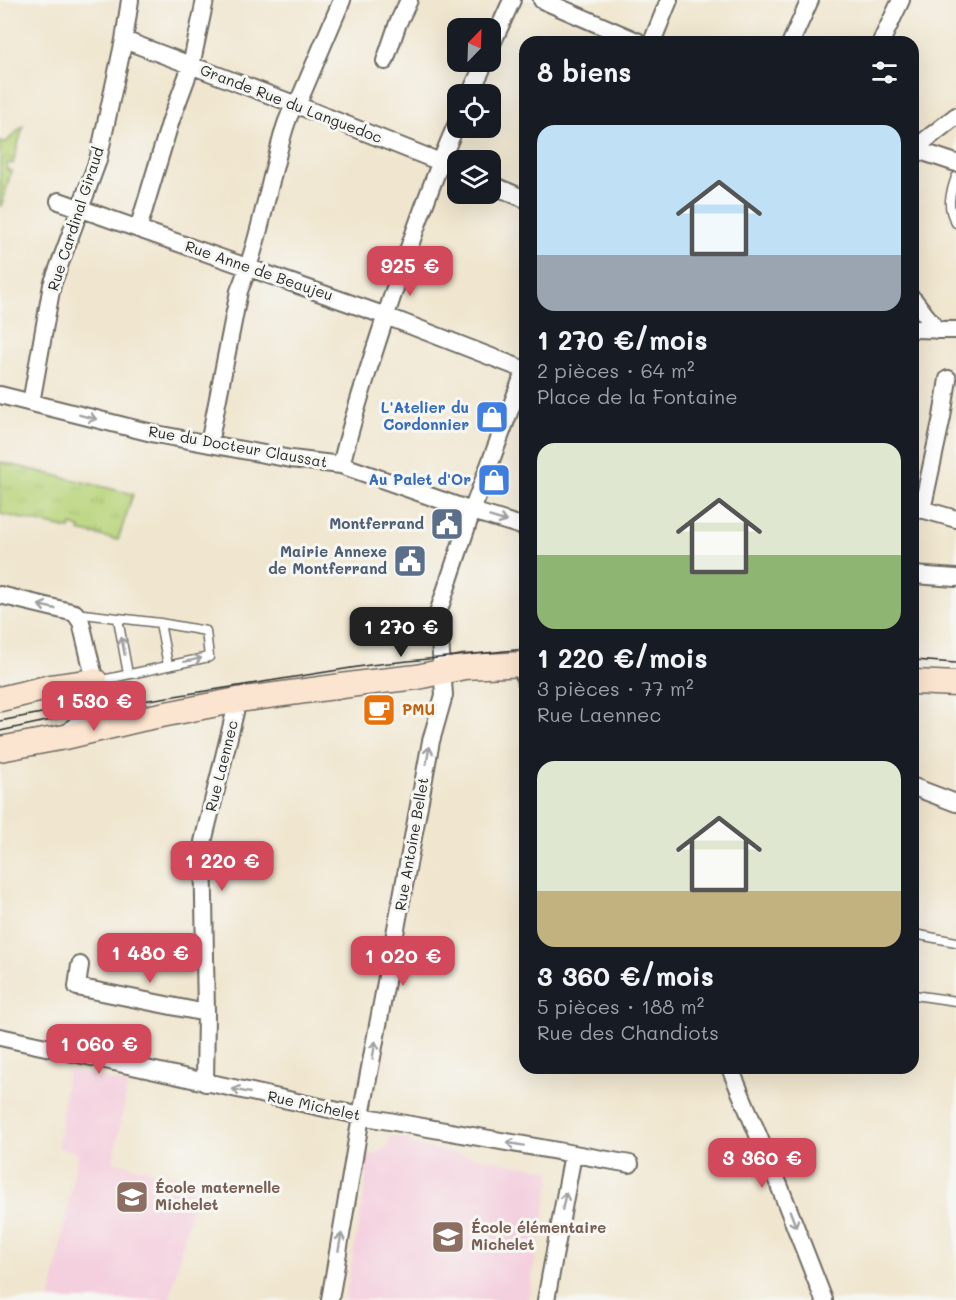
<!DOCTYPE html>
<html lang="fr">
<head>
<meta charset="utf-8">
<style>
	:root { --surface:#171b24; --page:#20242c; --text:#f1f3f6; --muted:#9ea1a6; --accent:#d1495b }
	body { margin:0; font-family:Mali,sans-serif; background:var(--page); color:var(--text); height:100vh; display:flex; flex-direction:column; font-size:22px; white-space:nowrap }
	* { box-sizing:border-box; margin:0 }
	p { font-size:20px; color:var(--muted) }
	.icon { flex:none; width:33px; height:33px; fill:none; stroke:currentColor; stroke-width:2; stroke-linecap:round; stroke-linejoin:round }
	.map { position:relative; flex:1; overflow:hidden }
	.side { position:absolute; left:519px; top:36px; width:400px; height:1038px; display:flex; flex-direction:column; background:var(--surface); border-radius:18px; box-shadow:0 6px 24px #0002 }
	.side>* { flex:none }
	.needle { width:39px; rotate:23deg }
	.tools { position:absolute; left:447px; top:18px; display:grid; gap:12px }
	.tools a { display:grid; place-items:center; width:54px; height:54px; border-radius:12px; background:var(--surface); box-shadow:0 6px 24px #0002; font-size:30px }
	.price { position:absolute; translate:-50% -51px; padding:0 14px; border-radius:12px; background:var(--accent); color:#fff; font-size:20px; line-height:39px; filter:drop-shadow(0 2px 3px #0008) }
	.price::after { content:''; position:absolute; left:50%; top:36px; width:18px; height:14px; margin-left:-9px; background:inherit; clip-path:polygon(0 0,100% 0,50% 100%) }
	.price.on { background:#222; color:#fff }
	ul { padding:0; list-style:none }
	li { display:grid; align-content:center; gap:12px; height:318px; padding:0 18px }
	li span { display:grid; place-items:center; height:186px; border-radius:18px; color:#555 }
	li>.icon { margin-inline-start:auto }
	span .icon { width:108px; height:108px; fill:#fffc; stroke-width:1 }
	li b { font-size:26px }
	h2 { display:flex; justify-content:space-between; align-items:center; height:72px; padding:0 18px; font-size:26px }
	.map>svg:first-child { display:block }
</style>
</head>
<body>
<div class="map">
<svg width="956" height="1300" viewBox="0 0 956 1300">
	<defs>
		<pattern id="grass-tufts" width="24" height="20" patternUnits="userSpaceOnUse" patternTransform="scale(1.5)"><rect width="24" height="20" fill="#b8d47a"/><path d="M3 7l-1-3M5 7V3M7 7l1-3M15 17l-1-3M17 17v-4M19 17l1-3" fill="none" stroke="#9eb66a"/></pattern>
	</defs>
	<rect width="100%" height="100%" fill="#f6f6f2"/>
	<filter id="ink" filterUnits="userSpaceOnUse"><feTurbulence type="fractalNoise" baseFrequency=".0167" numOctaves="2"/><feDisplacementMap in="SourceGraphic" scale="12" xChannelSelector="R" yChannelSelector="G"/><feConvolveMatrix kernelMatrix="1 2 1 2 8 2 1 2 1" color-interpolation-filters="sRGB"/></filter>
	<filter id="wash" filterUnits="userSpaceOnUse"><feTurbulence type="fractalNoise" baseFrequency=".008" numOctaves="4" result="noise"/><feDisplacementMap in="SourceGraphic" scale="24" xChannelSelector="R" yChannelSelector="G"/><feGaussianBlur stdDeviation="1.35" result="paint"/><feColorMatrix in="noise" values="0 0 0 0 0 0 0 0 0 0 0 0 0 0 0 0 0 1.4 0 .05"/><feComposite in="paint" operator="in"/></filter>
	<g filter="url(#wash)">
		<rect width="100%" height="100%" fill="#f0e6cf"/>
		<!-- built -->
		<path fill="#f4cfde" d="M67,1070l61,14 -15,77 84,21 -27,118h-120l28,-147 -20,-5z
			M390,1136l21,3v6l141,26 -24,129h-183l22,-125 -5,-1 4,-21 9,2 13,-9z"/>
		<!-- grass -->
		<path fill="url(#grass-tufts)" stroke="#728052" stroke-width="1.5" d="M23,126l-10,38 -5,-1 -2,6 5,2 -9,35h-2v-64l5,1z
			M0,462l133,32 -15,46 -39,-9 1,-3 -9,-3 -1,4 -70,-15z"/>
	</g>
	<g filter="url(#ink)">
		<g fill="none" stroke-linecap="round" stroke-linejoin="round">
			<!-- lane casing -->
			<g stroke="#706c64" stroke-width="11">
				<path id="lane" d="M956,177c-6,17 -10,30 0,46
					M75,613l85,10 46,8 3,26 -111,24
					M118,619l10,55
					M160,623l8,42
					M914,934l42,8
					M914,995l42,6"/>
			</g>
			<!-- street casing -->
			<g stroke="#706c64" stroke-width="20">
				<path id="street" d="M542,0l97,42
					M124,40l170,64 164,65
					M652,42l17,-42
					M791,42l19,-42
					M881,42l20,-42
					M490,48l22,-48
					M385,61l13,-38 11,-23
					M470,94l15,-32
					M914,149l42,-33
					M914,149l42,14
					M490,184l35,15
					M59,201l327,115 139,54
					M138,229l33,-109 20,-54 14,-66
					M914,300l23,30
					M914,329l42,1
					M0,395l156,39 135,25 50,6 131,46 53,16
					M31,403l21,-118 46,-125 26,-120 6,-40
					M209,444l30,-153c17,-41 25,-84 36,-126 6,-23 11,-52 26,-69l41,-96
					M341,465c17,-67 39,-132 61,-198 18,-49 34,-98 56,-146
					M914,507l42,12
					M922,510l20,-93 6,-38
					M914,575l42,3
					M0,595l75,18 6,9 14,59
					M524,664l1,16
					M65,736l33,-34
					M914,787l42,16
					M80,965l-3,22 129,26
					M0,1037l361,79 269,48
					M730,1068l49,117 45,115
					M205,1083l1,-70 -3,-171 35,-142
					M330,1300l31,-184 70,-375 13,-46 -6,-82 34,-102 53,-141
					M546,1300l27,-146"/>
			</g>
			<!-- secondary casing -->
			<g stroke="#706c64" stroke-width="27">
				<path id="secondary" d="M914,682l42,2
					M0,699l51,-12 44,-6 5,29 12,5 20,3
					M0,749l65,-12 76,-18 97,-19 126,-17 53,-6 47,-10 61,-3"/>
			</g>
			<!-- lane -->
			<use href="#lane" stroke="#fff" stroke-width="8"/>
			<!-- street -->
			<use href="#street" stroke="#fff" stroke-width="16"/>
			<!-- secondary -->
			<use href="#secondary" stroke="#fce5d0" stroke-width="24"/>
			<!-- tram -->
			<path stroke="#2b2b2b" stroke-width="1.5" d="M914,660l42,3
				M0,721l83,-16
				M0,731l130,-28 240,-38 155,-16"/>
		</g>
		<!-- one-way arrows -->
		<defs><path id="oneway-shaft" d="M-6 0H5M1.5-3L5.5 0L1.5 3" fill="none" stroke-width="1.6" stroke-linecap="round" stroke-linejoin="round" transform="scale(1.5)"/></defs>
		<g stroke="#a0a0a0">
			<use href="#oneway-shaft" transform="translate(88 417) rotate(14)"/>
			<use href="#oneway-shaft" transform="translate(498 519) rotate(17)"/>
			<use href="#oneway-shaft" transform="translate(47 607) rotate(-167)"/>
			<use href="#oneway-shaft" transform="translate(123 646) rotate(-101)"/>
			<use href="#oneway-shaft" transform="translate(193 660) rotate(-12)"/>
			<use href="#oneway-shaft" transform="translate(428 755) rotate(-80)"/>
			<use href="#oneway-shaft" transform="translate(374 1050) rotate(-80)"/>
			<use href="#oneway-shaft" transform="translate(241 1091) rotate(-168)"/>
			<use href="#oneway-shaft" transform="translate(515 1144) rotate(-170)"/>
			<use href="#oneway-shaft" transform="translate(564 1201) rotate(-79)"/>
			<use href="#oneway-shaft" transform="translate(793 1219) rotate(69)"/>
			<use href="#oneway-shaft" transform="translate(340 1242) rotate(-80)"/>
		</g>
	</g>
	<!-- icons -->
	<defs>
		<g id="shop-square" transform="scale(1.725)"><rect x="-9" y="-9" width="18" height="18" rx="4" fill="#3f7fe0" stroke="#f6f6f2"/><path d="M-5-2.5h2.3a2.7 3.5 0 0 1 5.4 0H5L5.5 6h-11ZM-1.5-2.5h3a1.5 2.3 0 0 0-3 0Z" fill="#fff"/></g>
		<g id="civic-square" transform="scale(1.725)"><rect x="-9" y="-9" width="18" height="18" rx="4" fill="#5c6f8a" stroke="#f6f6f2"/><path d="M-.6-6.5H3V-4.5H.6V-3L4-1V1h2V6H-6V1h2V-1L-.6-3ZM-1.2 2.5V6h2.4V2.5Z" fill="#fff"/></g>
		<g id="cafe-square" transform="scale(1.725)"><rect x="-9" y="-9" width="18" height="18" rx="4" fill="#e8710a" stroke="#f6f6f2"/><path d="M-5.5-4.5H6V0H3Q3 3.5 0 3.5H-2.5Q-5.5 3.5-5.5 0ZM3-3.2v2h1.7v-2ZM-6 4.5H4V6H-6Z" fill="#fff"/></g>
		<g id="school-square" transform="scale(1.725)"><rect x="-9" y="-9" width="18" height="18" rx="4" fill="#8d6e63" stroke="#f6f6f2"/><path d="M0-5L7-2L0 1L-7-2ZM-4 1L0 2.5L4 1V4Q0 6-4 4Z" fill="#fff"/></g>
	</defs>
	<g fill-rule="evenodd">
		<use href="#shop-square" x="492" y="417"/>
		<use href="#shop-square" x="494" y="480"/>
		<use href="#civic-square" x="447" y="524"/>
		<use href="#civic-square" x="410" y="561"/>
		<use href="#cafe-square" x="379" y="710"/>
		<use href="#school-square" x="132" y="1197"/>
		<use href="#school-square" x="448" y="1237"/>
	</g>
	<g text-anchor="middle" stroke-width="6" stroke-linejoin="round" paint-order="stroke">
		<!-- street labels -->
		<g font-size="15" fill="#2b2b2b" stroke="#f6f6f2">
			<text transform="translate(291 104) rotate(21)" y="5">Grande Rue du Languedoc</text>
			<text transform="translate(76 219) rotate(-72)" y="5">Rue Cardinal Giraud</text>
			<text transform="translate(259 271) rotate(19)" y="5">Rue Anne de Beaujeu</text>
			<text transform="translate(238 447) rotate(10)" y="5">Rue du Docteur Claussat</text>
			<text transform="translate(222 766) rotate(-76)" y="5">Rue Laennec</text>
			<text transform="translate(412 844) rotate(-80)" y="5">Rue Antoine Bellet</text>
			<text transform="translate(314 1106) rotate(12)" y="5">Rue Michelet</text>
		</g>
		<!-- shop labels -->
		<g font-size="15" font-weight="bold" fill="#366cbe" stroke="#f6f6f2" text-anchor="end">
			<text x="469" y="413">L'Atelier du<tspan x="469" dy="17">Cordonnier</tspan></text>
			<text x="471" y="485">Au Palet d'Or</text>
		</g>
		<!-- service labels -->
		<g font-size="15" font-weight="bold" fill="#4e5e75" stroke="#f6f6f2" text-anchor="end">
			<text x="424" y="529">Montferrand</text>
			<text x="387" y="557">Mairie Annexe<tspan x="387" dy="17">de Montferrand</tspan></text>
		</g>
		<!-- food labels -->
		<g font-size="15" font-weight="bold" fill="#c56008" stroke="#f6f6f2" text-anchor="start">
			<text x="402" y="715">PMU</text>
		</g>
		<!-- education labels -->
		<g font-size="15" font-weight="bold" fill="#785e54" stroke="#f6f6f2" text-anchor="start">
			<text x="155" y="1193">École maternelle<tspan x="155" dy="17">Michelet</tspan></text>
			<text x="471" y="1233">École élémentaire<tspan x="471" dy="17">Michelet</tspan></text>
		</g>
	</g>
</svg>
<div class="tools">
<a><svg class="needle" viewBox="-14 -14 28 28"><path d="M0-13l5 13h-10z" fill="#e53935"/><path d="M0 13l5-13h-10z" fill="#9ea1a6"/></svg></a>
<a><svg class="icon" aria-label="locate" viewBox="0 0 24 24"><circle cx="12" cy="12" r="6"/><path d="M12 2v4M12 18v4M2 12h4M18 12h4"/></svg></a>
<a><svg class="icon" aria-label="layers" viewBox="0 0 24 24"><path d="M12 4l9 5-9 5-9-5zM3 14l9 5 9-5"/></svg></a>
</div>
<b class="price" style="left:410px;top:297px">925 €</b>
<b class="price on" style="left:401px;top:658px">1 270 €</b>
<b class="price" style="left:94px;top:732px">1 530 €</b>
<b class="price" style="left:222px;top:892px">1 220 €</b>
<b class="price" style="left:150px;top:984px">1 480 €</b>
<b class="price" style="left:403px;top:987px">1 020 €</b>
<b class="price" style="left:99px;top:1075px">1 060 €</b>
<b class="price" style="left:762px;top:1189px">3 360 €</b>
<section class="side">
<h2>8 biens<svg class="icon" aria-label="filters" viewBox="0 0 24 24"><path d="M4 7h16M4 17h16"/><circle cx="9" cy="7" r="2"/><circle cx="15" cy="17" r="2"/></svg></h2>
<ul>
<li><span style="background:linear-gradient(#bfe0f5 70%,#9aa5b1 0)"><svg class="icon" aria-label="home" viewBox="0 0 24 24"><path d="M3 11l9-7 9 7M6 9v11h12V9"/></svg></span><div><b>1 270 €/mois</b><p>2 pièces · 64 m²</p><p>Place de la Fontaine</p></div></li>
<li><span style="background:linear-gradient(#dfe7d0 60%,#8fb573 0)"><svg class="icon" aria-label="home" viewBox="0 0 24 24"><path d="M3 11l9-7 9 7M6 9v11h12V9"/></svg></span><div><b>1 220 €/mois</b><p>3 pièces · 77 m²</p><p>Rue Laennec</p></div></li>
<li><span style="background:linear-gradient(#dfe7d0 70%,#c2b280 0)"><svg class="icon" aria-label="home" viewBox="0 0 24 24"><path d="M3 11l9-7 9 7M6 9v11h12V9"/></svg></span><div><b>3 360 €/mois</b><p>5 pièces · 188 m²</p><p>Rue des Chandiots</p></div></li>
</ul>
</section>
</div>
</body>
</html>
